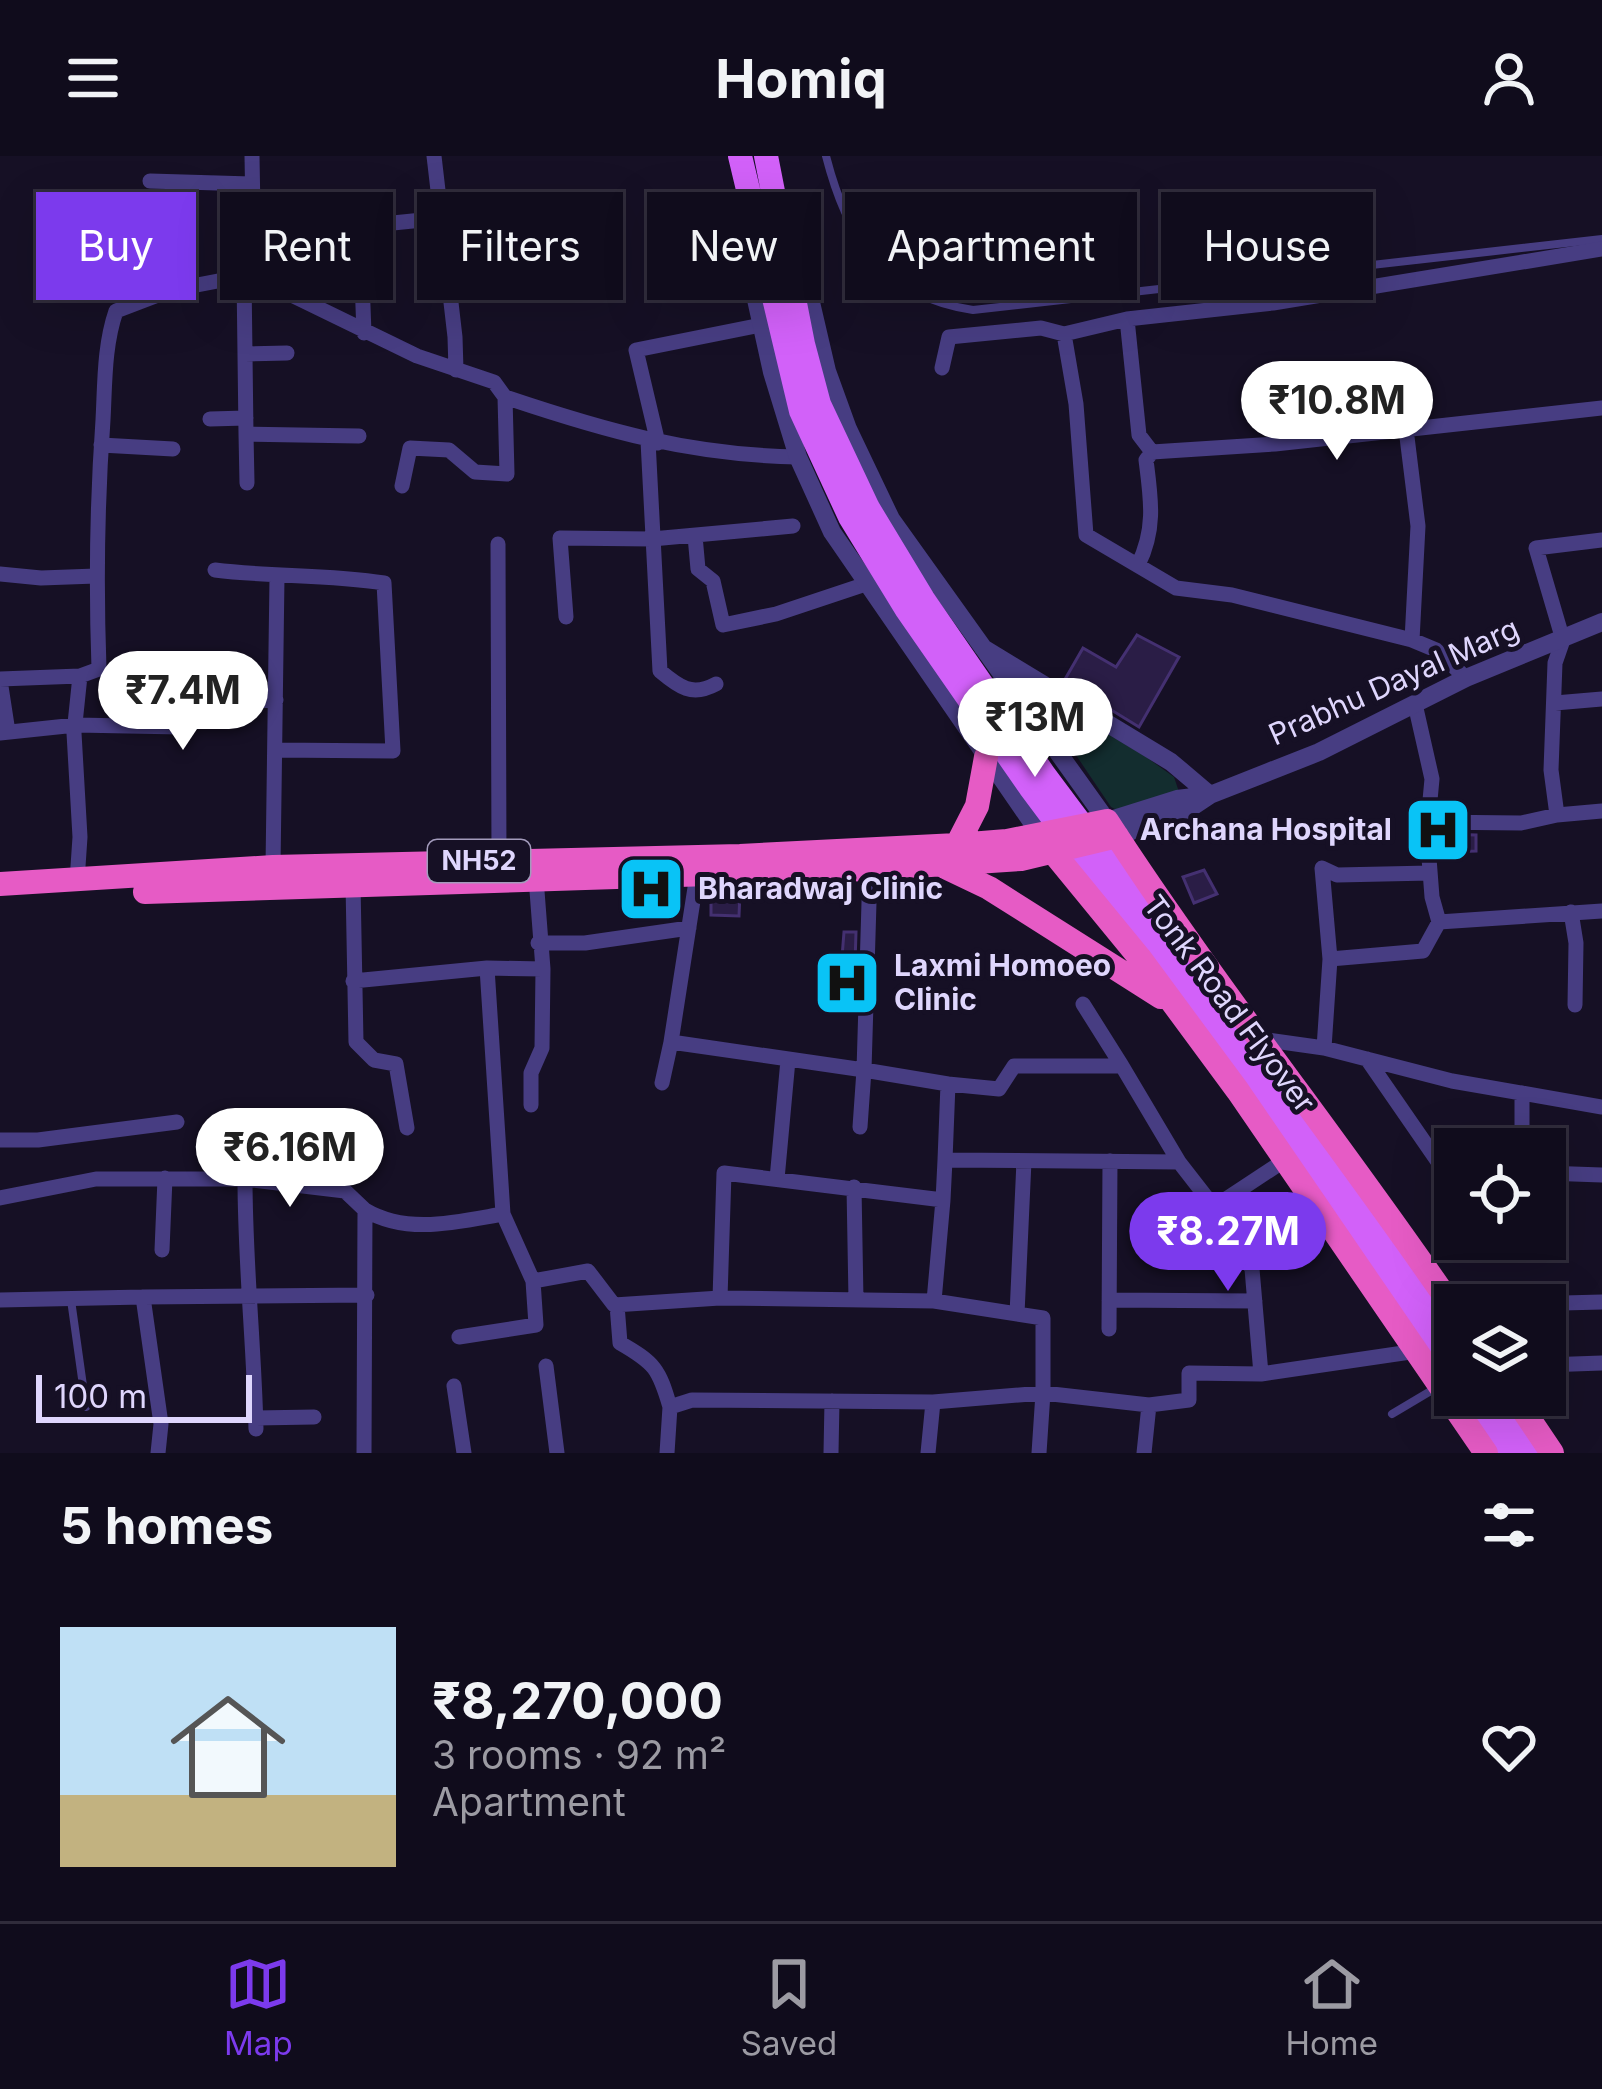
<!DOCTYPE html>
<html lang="en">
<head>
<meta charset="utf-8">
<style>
	:root { --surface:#100c1c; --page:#1e1a29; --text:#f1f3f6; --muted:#9c9ba3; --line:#302c3b; --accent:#7c3aed }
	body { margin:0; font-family:Inter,sans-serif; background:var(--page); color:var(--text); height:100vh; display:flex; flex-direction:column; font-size:45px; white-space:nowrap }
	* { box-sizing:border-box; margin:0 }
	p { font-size:39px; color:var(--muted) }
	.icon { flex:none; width:66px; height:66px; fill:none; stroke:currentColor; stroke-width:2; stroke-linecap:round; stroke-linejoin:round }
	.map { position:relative; height:1297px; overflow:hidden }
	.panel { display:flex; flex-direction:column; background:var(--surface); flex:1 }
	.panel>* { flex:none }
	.guide { position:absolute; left:36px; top:36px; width:1530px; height:108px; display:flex; gap:24px }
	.tools { position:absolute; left:1434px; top:972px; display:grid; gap:24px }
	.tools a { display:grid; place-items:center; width:132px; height:132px; border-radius:0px; background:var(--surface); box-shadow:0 12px 48px #0002,0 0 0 3px var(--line); font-size:60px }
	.scale { position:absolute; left:36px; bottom:30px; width:216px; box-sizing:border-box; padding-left:12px; border:6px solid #dfd6fd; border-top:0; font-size:33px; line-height:42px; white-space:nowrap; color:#dfd6fd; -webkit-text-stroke:9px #161025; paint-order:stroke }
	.price { position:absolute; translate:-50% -102px; padding:0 27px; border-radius:42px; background:#fff; color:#222; font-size:39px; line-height:78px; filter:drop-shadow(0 3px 6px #0008) }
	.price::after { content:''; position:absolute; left:50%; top:72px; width:36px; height:27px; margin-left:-18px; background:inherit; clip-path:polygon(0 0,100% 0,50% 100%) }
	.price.current { background:var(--accent); color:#fff }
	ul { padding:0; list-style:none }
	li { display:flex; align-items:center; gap:36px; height:300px; padding:0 60px }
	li+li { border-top:3px solid var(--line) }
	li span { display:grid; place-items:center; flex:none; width:336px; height:240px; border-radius:0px; color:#555 }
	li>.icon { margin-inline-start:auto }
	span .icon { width:144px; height:144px; fill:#fffc; stroke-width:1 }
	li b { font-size:51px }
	h2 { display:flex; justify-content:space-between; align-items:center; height:144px; padding:0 60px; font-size:51px }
	.chip { padding:0 42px; border-radius:0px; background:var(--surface); box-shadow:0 12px 48px #0002,0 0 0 3px var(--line); font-size:42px; line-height:108px }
	.chip.current { background:var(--accent); color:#fff }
	header { display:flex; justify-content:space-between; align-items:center; height:156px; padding:0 60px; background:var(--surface); font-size:54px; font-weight:700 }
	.tabs { display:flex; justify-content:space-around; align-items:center; height:168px; border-top:3px solid var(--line); background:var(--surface); font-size:33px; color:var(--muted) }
	.tabs a { display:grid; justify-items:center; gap:6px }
	.tabs .current { color:var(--accent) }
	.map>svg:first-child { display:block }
</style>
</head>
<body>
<header><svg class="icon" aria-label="menu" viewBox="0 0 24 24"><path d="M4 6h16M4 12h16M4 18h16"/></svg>Homiq<svg class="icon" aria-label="person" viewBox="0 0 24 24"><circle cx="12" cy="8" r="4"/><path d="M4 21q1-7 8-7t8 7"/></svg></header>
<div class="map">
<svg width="1602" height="1297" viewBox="0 0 1602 1297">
	<rect width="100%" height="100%" fill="#161025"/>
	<!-- green -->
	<path fill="#132d2f" d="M1030,531l116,70 28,20 5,15 -58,20 -10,-5z"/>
	<!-- building -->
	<path fill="#2a1d46" stroke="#443071" stroke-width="3" d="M1137,479l42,22 -40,70 -75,-46 19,-33 33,19z
		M1439,678l37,1v16l-35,1z
		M1204,714l13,24 -23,9 -11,-26z
		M711,735l29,1 -1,24 -28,-1z
		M844,776h12l-2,63h-15z"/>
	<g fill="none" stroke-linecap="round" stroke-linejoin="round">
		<!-- service -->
		<path stroke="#473d82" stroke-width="8" d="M826,0c21,82 57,141 147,154l629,-71
			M71,1144l15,107
			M1392,1258l42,-25"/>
		<!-- minor -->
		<path stroke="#473d82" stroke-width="15" d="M252,0l2,112 17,17 146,71 77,26 11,15 2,77 -32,-2 -26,-22 -39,-2 -8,38
			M434,0l21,181 1,33
			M150,25l101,3
			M360,71l4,106
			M255,81l187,-19
			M1127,163l12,116 13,17
			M1064,178l12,70 10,131 90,53 56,7 180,45 24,10 30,28
			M245,198l42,-1
			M942,212l7,-31 92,-9 23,6 63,-15 146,-16 329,-54
			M505,241c101,34 185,58 293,60
			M210,263l36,-1
			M1406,273l12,97 -6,114
			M246,278l1,49
			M648,285l12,230c19,16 32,26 56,13
			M658,287l-22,-93 120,-24
			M101,289l72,4
			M695,380l3,33 15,12 10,44 53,-11 93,-31
			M1602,384l-66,8 27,92 -8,23 -4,107 6,45 45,-4
			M498,388l1,316
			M1138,409c18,-36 13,-66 8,-105l6,-8 123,-8 327,-36
			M215,414c56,7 113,4 169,13l9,168 -118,-1
			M0,418l41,4 55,-2
			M566,461l-6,-79 92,1 141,-13
			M0,523l80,-3
			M0,524l8,52
			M1555,547l47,-4
			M1415,548l17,75 -5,53 5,65 7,25 163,-11
			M0,577l76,-8 105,2v-24l95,-3
			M1427,666l94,1 36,-8
			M273,711l4,-290
			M870,713l-6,201 84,14 -3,76
			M697,719l-26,167 193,28 -4,57
			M77,725l3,-44 -6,-104 6,-57 19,-7c-3,-83 -2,-166 4,-249 2,-37 1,-74 13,-109l55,-21 73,-14 2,158 113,2
			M353,728l3,158 18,18 22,4 11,64
			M1571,756l5,31 -1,62
			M538,787h47l104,-15
			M1330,803l-8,-91 15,7 93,-2
			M487,812l56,1
			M353,825l134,-13 16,246 30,67 55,-10 26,34 106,-7 214,3 9,-101
			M1083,848l39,62
			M1258,888l2,-5 64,9 128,33 150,26
			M1324,892l6,-89 93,-8 16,-29
			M1367,903l76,110 12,4
			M662,927l9,-41
			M948,928l51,5 15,-23h108l57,96
			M1522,937v56
			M531,949v-32l11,-25 1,-79 -7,-91
			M0,984h38l139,-18
			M1545,1017l57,2
			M245,1023c0,84 9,166 11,250
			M777,1023l11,-119
			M854,1031l2,113
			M0,1042l96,-19h149l100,12 20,19 -1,243
			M1214,1051l38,62 9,105
			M365,1054c42,25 92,12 138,4
			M162,1094l3,-72
			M720,1142l4,-125 219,27 2,-40 234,2 35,45 65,-43h11
			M0,1144l143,-3
			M1109,1144l146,1
			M934,1145l109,17v75l106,12 -5,48
			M617,1149l3,38c35,20 39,26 50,64
			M1485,1149l117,-3
			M1017,1158l7,-153
			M1109,1173l1,-168
			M459,1181l77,-12 -3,-44
			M1545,1209l57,-2
			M546,1210l11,87
			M454,1230l10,67
			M1149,1249l40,-5v-27l72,1 156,-23
			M256,1262l58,-1
			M158,1297l3,-29 -18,-127 224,-2
			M667,1297l3,-46 22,-7 241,2 110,-9 -4,60
			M831,1297l1,-52
			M928,1297l5,-51"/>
		<!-- tertiary -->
		<path stroke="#473d82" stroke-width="18" d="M752,57l-8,32 28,127 26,85 34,75 208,302
			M779,57l17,25 31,133 21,58 43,90 216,302 70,-22 33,-4
			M983,492l188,114 39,33
			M1117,680l66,-23 27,-18 109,-43 147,-74 136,-56"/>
		<!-- primary -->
		<path stroke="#d261f9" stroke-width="24" d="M740,0l61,255 49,106 57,93 123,177 244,327 181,263
			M766,0l37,188 16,60 49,104 55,91 122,177 244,326 166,241
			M1467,1239l39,58
			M1491,1239l39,58"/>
		<!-- trunk -->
		<path stroke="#e65bc5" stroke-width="24" d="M957,689l20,-39 9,-49
			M1048,690l91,111 99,134 248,362
			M945,711l44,21 172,109
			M0,728l273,-17 467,-11 217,-11 50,-4 100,-20c109,168 235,324 348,490
			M145,736l725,-23 151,-10 96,-23
			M1513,1239l39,58"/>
	</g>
	<!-- icons -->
	<defs>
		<g id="hospital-square" transform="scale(3.45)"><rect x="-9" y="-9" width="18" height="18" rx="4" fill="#09c3f6" stroke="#161025"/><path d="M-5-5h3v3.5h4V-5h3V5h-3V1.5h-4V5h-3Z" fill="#111"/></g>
	</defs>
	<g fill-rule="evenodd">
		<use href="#hospital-square" x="1438" y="674"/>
		<use href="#hospital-square" x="651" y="733"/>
		<use href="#hospital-square" x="847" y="827"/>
	</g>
	<g text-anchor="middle" stroke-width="10" stroke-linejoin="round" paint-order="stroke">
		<!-- shield labels -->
		<rect fill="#161025" stroke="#a39bbc" stroke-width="3" x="428" y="684" width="102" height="42" rx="9"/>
		<g font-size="27" font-weight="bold" fill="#dfd6fd">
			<text x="479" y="714">NH52</text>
		</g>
		<!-- street labels -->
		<g font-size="30" fill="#dfd6fd" stroke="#161025">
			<text transform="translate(1394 526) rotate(-24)" y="10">Prabhu Dayal Marg</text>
			<text transform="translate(1229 848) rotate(53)" y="10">Tonk Road Flyover</text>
		</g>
		<!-- poi labels -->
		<g font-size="30" font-weight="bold" fill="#dfd6fd" stroke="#161025" text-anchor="start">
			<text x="1392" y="684" text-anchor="end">Archana Hospital</text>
			<text x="698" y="743">Bharadwaj Clinic</text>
			<text x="894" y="820">Laxmi Homoeo<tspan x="894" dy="34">Clinic</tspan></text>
		</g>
	</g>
</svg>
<div class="tools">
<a><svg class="icon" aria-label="locate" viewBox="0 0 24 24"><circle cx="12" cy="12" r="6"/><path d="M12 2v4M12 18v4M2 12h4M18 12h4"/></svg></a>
<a><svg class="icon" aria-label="layers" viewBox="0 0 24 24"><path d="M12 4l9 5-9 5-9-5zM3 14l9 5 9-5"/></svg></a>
</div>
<div class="scale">100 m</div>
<b class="price" style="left:1337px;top:307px">₹10.8M</b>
<b class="price" style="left:183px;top:597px">₹7.4M</b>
<b class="price" style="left:1035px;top:624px">₹13M</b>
<b class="price" style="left:290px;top:1054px">₹6.16M</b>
<b class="price current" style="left:1228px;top:1138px">₹8.27M</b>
<div class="guide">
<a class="chip current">Buy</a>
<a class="chip">Rent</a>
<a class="chip">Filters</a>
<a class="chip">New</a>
<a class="chip">Apartment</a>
<a class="chip">House</a>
</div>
</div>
<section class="panel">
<h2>5 homes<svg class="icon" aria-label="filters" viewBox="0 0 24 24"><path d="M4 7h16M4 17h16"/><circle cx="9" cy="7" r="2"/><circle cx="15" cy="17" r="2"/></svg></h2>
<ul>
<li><span style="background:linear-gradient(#bfe0f5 70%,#c2b280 0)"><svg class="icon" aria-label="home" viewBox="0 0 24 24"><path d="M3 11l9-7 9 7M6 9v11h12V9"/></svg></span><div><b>₹8,270,000</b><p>3 rooms · 92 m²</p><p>Apartment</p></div><svg class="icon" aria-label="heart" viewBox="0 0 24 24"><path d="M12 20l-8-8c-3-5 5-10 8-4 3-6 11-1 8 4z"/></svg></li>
</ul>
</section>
<nav class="tabs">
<a class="current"><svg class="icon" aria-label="map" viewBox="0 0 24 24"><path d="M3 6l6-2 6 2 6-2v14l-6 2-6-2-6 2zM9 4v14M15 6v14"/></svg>Map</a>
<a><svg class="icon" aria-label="saved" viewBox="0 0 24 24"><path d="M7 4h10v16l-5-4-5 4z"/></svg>Saved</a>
<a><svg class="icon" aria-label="home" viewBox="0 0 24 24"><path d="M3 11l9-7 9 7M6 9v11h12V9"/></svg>Home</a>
</nav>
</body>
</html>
